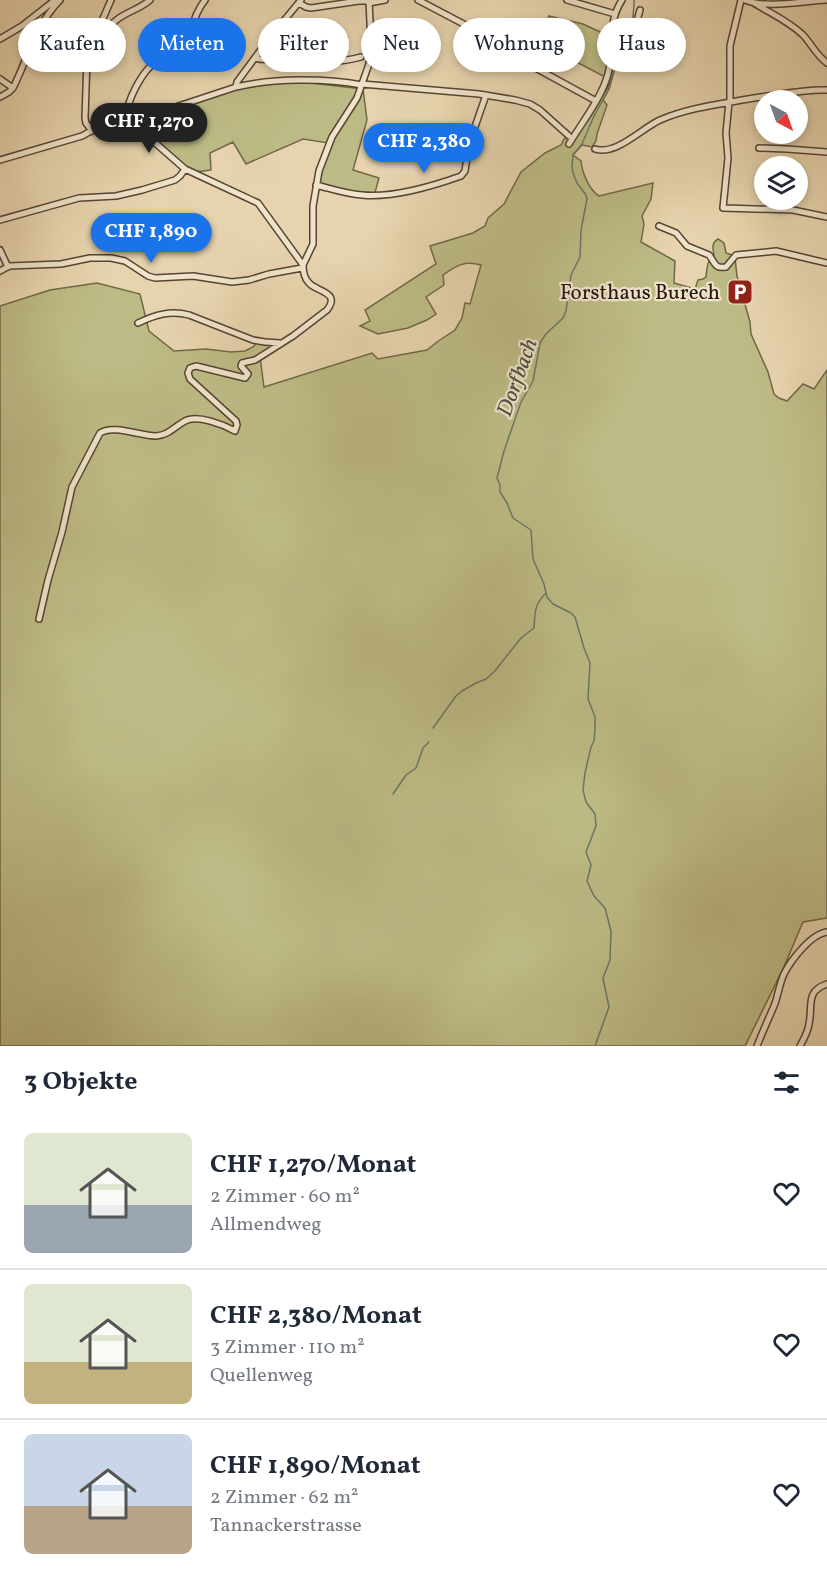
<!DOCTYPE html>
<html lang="de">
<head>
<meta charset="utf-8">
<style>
	:root { --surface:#fff; --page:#f2f2f3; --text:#1f2937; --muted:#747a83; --line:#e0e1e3; --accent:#1a73e8 }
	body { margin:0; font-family:Vollkorn,serif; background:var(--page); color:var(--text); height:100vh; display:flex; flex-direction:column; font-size:22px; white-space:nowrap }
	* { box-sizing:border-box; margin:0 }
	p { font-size:20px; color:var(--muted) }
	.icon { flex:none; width:33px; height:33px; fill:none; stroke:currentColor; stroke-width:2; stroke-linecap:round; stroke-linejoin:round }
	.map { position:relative; height:1046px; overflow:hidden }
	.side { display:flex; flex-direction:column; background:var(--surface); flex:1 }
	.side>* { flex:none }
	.top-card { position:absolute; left:18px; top:18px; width:792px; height:54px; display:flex; gap:12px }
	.needle { width:39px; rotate:139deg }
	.tools { position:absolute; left:754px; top:90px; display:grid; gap:12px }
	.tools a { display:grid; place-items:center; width:54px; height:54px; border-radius:50%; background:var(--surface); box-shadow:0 3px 9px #0003; font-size:30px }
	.price { position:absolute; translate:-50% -51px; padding:0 14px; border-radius:21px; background:var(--accent); color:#fff; font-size:20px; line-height:39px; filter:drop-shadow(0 2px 3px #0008) }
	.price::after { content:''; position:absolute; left:50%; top:36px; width:18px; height:14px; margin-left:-9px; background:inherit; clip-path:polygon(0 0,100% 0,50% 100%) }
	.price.active { background:#222; color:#fff }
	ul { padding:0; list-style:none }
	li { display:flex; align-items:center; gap:18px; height:150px; padding:0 24px }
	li+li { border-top:2px solid var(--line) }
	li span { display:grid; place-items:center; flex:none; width:168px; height:120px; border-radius:9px; color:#555 }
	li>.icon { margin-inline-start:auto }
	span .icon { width:72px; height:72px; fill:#fffc; stroke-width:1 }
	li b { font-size:26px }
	h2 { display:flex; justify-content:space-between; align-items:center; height:72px; padding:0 24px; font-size:26px }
	.chip { padding:0 21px; border-radius:27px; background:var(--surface); box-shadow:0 3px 9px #0003; font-size:21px; line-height:54px }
	.chip.active { background:var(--accent); color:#fff }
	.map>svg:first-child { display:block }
</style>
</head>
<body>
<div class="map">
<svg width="827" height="1046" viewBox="0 0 827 1046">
	<rect width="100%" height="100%" fill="#e7d4ae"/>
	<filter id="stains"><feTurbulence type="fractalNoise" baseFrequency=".00333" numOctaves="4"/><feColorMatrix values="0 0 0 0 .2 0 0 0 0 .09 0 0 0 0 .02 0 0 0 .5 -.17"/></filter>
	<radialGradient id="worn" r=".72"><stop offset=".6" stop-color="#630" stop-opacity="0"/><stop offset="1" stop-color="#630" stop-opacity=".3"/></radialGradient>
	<!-- green -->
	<path fill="#bdbb85" stroke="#716848" stroke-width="1.5" d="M549,16l34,8 28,13 -4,41 -67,-35z
		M614,71l-5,18 -6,11 4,5 -10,29 -1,7 -4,6 -10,-2 -9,10 8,6c1,11 8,29 18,35l54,-13 -2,16 -9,17 2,8 -3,18 34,19 -1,22 21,6 3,-9 5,-1 3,-2c1,-8 1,-17 8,-22 -1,-6 -3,-12 4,-16l6,4 2,10 6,2 3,3 2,18 13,46 1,12 17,38 6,22 5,4 8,3 16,-17 11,5 13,-19v548l-24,4 -20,47 -38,77h-745v-740l50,-16 47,-7 43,11 9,37 25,20 32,-2 25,3 14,-1 8,-4 5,-6 23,2 -21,14 4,30 108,-34 6,6 49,-9 10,-8 18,-12 7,-12 3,-15 5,1 11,-39c-17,-5 -25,1 -38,10l1,10 -18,12 10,17 -9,6 -19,8 -30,6 -18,-8 10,-5 -5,-11 71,-46 -6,-18 43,-13 12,-7 3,-8 16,-14 17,-32 24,-19 16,-8 3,-6 14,-9 29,-41z
		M293,81l70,8 4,31 -14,50 26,8 -5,18 -58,-11 13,-42 -26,-4 -57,25 -13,-22 -23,11 1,17c-5,0 -10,2 -15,1 -18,-5 -42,-34 -54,-49l90,-32z"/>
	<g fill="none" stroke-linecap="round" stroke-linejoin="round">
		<!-- stream -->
		<path stroke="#697769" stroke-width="1.5" d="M619,56c8,-19 16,-35 15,-56
			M433,728l23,-32 6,-5 14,-8 10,-4 8,-7 27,-34 13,-10c1,-14 0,-23 11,-34
			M393,794l13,-19 10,-7 7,-20 6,-6
			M595,1046l14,-39 -6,-29 7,-18 1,-29 -6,-23 -11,-12 -7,-15 4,-16 -5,-13 10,-26 -1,-12 -9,-12 -3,-12 2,-17 6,-26 3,-6 1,-12v-12l-7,-18 2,-36 -6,-15 -9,-31 -4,-4 -18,-9 -6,-7 -3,-13 -11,-25 -2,-29 -18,-12 -6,-15 -7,-11v-7l-3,-7 7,-27 17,-49 12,-21 7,-38 6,-9 17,-16 3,-7 5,-36 9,-18 1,-27 6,-31 -1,-4 -9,-12 -4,-10 -1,-7 1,-11 9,-11 12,-28 15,-27 8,-28"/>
		<!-- minor casing -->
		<g stroke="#564534" stroke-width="8">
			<path id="minor" d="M418,0l57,30 26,19 95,52
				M567,0l48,14
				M745,0c21,9 59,1 82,0
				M299,3l7,4 5,1 48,-7h10
				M369,3l16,-3
				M754,3c16,10 34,18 48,31 10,10 13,20 25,29
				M0,39l22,-13 33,-26
				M90,49l4,-1c7,-12 17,-26 30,-33 9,-5 18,-8 26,-15
				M610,55l16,5 14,-50
				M255,58c8,3 16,1 24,1 28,1 54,6 82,-2
				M0,79l13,9
				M362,84l117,10 36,6 15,4 10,6 29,26
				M236,87c38,-9 88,-9 126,-2
				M0,97l9,-5 4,-4c16,-32 22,-62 47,-88
				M729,102l-3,31 2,25 -5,50 70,2 34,7
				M730,102v-56l11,-46
				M127,121c-3,-17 16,-53 32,-61 9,-4 18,-4 25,-13 4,-5 5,-11 7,-17 3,-11 7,-21 14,-30
				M92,131l-6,-8 -1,-5 2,-60 5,-14 19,-44
				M569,144c14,-23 32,-45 39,-70 7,-27 -2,-49 14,-74
				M759,148l28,1 40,3
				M595,149c21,7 47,-21 65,-29 30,-13 62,-16 94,-22 24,-3 49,-9 73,-8
				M0,160l82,-24 9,-5 54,-14 91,-30 1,-5 31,-42 33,-40
				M316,185c16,4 30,9 46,10 29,3 71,-9 99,-19l4,-5 4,-27 17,-49
				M0,220l79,-22 37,-2 26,-6 33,-10 5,-4 5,-7
				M659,226l17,7 11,13 22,9c6,7 5,14 17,12l10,-12 40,-4 51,12
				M0,250l8,17
				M303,265l10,-21v-38l6,-35 13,-34 25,-39 12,-34 2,-19 -2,-45
				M0,271l9,-5 52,-2 29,-6h21l14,3 23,15 7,2 38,-2 39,6 17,-2 20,-6 33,-6
				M138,323c17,-8 32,-13 51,-8l64,25 12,2 15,1
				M39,619l9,-39 14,-48 10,-45 28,-54c13,-9 40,3 56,3 13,-1 18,-9 29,-15 12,-7 39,4 50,10l2,-6 -1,-4 -46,-42 -2,-6 2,-5 6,-2 49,12 3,-4 -7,-8 1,-3 13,-3 38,-24 34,-26c14,-18 -10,-18 -18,-27 -5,-5 -6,-12 -6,-18l-45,-62 -73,-34 -32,-28 -16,-22
				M757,1046c5,-13 11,-26 17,-40 4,-10 5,-21 10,-32 7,-14 27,-40 43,-42
				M800,1046c4,-7 8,-14 9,-22 4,-18 -4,-33 18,-40"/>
		</g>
		<!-- minor -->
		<use href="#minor" stroke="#efe3ca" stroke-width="5"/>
	</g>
	<!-- icons -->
	<defs>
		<g id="parking-square" transform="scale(1.35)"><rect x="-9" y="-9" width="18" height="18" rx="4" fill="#8f2418" stroke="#efe3ca"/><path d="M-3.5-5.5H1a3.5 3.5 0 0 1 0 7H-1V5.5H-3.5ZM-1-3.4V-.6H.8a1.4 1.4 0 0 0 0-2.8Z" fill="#fff"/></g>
	</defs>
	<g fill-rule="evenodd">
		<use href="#parking-square" x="740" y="292"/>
	</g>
	<g text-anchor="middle" stroke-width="4.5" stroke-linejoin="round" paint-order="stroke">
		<!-- poi labels -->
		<g font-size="21" fill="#25150c" stroke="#efe3ca" text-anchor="end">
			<text x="720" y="299">Forsthaus Burech</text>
		</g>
		<!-- water labels -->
		<g font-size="22" font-style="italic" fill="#4d4e42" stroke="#efe3ca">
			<text transform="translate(516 377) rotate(-70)" y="8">Dorfbach</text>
		</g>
	</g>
	<rect width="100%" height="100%" filter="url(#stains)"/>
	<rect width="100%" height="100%" fill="url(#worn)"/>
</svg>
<div class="tools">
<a><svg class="needle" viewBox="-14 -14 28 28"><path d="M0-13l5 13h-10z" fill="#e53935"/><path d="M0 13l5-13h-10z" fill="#747a83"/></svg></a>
<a><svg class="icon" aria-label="layers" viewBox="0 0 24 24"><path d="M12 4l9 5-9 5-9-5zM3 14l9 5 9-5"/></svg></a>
</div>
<b class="price active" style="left:149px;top:154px">CHF 1,270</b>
<b class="price" style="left:424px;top:174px">CHF 2,380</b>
<b class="price" style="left:151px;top:264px">CHF 1,890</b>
<div class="top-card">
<a class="chip">Kaufen</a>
<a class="chip active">Mieten</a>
<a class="chip">Filter</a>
<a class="chip">Neu</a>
<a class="chip">Wohnung</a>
<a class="chip">Haus</a>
</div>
</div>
<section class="side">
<h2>3 Objekte<svg class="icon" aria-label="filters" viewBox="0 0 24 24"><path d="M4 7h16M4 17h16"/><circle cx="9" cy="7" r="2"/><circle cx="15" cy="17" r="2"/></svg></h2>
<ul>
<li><span style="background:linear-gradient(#dfe7d0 60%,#9aa5b1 0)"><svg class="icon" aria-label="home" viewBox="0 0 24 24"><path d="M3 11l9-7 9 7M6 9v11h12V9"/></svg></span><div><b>CHF 1,270/Monat</b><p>2 Zimmer · 60 m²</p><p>Allmendweg</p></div><svg class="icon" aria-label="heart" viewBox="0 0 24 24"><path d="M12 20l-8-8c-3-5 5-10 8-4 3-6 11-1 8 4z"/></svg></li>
<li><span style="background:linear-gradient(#dfe7d0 65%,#c2b280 0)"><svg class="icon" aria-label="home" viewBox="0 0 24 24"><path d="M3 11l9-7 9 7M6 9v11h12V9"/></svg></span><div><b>CHF 2,380/Monat</b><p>3 Zimmer · 110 m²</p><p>Quellenweg</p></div><svg class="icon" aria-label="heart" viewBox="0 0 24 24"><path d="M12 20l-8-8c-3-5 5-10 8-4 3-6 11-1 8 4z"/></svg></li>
<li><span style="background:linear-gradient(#c9d6e8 60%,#b9a48a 0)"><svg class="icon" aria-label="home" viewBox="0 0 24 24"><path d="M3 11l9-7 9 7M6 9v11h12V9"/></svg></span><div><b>CHF 1,890/Monat</b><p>2 Zimmer · 62 m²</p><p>Tannackerstrasse</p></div><svg class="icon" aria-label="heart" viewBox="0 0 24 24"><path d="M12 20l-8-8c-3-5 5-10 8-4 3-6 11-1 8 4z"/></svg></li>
</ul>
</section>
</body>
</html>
